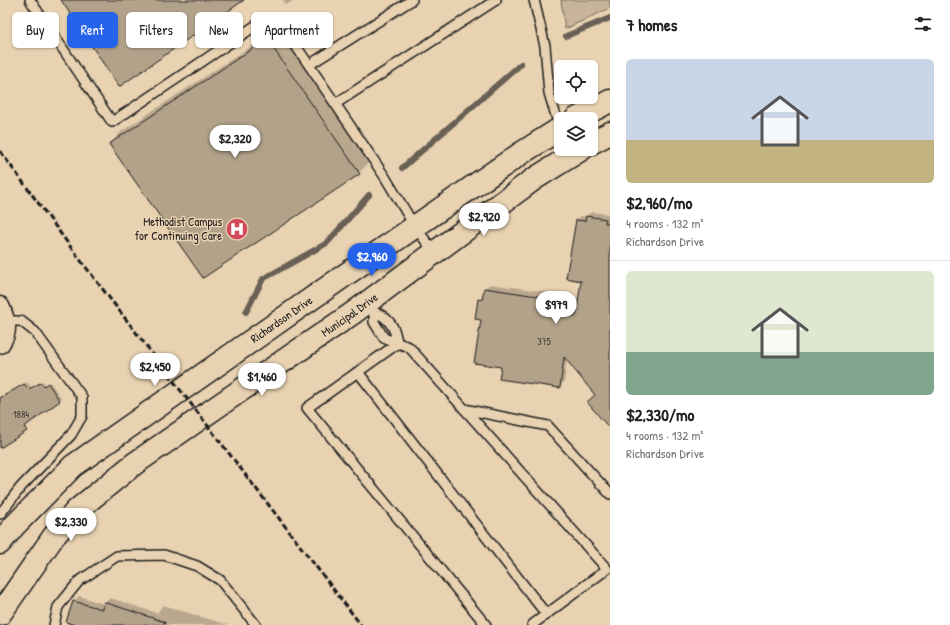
<!DOCTYPE html>
<html lang="en">
<head>
<meta charset="utf-8">
<style>
	:root { --surface:#fff; --page:#f2f2f2; --text:#202124; --muted:#757577; --line:#e0e0e0; --accent:#2563eb }
	body { margin:0; font-family:"Patrick Hand",sans-serif; background:var(--page); color:var(--text); height:100vh; display:flex; flex-direction:column; font-size:15px; white-space:nowrap }
	* { box-sizing:border-box; margin:0 }
	p { font-size:13px; color:var(--muted) }
	.icon { flex:none; width:22px; height:22px; fill:none; stroke:currentColor; stroke-width:2; stroke-linecap:round; stroke-linejoin:round }
	.map { position:relative; flex:1; overflow:hidden }
	.drawer { display:flex; flex-direction:column; background:var(--surface); width:340px }
	.drawer>* { flex:none }
	.top-card { position:absolute; left:12px; top:12px; width:380px; height:36px; display:flex; gap:8px }
	.tools { position:absolute; left:554px; top:60px; display:grid; gap:8px }
	.tools a { display:grid; place-items:center; width:44px; height:44px; border-radius:6px; background:var(--surface); box-shadow:0 1px 3px #0004; font-size:20px }
	.price { position:absolute; translate:-50% -34px; padding:0 9px; border-radius:14px; background:#fff; color:#222; font-size:13px; line-height:26px; filter:drop-shadow(0 1px 2px #0008) }
	.price::after { content:''; position:absolute; left:50%; top:24px; width:12px; height:9px; margin-left:-6px; background:inherit; clip-path:polygon(0 0,100% 0,50% 100%) }
	.price.current { background:var(--accent); color:#fff }
	ul { padding:0; list-style:none }
	li { display:grid; align-content:center; gap:8px; height:212px; padding:0 16px }
	li+li { border-top:1px solid var(--line) }
	li span { display:grid; place-items:center; height:124px; border-radius:6px; color:#555 }
	li>.icon { margin-inline-start:auto }
	span .icon { width:72px; height:72px; fill:#fffc; stroke-width:1 }
	li b { font-size:17px }
	h2 { display:flex; justify-content:space-between; align-items:center; height:48px; padding:0 16px; font-size:17px }
	.tag { padding:0 14px; border-radius:6px; background:var(--surface); box-shadow:0 1px 3px #0004; font-size:14px; line-height:36px }
	.tag.current { background:var(--accent); color:#fff }
	main { display:flex; flex:1; min-height:0 }
	.map>svg:first-child { display:block }
</style>
</head>
<body>
<main>
<div class="map">
<svg width="610" height="625" viewBox="0 0 610 625">
	<rect width="100%" height="100%" fill="#e8d2b1"/>
	<filter id="ink" filterUnits="userSpaceOnUse"><feTurbulence type="fractalNoise" baseFrequency=".025" numOctaves="2"/><feDisplacementMap in="SourceGraphic" scale="8" xChannelSelector="R" yChannelSelector="G"/><feConvolveMatrix kernelMatrix="1 2 1 2 8 2 1 2 1" color-interpolation-filters="sRGB"/></filter>
	<g filter="url(#ink)">
		<!-- green -->
		<path fill="#c7b499" stroke="#72685a" d="M561,0h49v8l-45,21z"/>
		<!-- shadow -->
		<path fill="#0003" d="M283,0h11l-8,5z
			M279,28l92,132 -12,13 -249,-29 12,-13z
			M591,212l19,2v214l-14,-33 -29,-35 -3,22 -5,5 -57,-21 -23,-66 5,-5 1,-7 5,-4 58,8 -2,14 32,5 4,-31 -6,-60 5,-4h6z
			M43,381l3,4 4,-3 11,16 -36,27 3,3 -2,2 -26,16v-49l27,-15 5,6z
			M79,596l25,8 6,-6 47,15 6,-8 65,20h-160l6,-24z"/>
		<g fill="none" stroke-linecap="round" stroke-linejoin="round">
			<!-- stream -->
			<path stroke="#696154" stroke-width="6" d="M566,36l44,-18
				M402,168l119,-104
				M246,312l17,-33 64,-36 42,-48"/>
		</g>
		<!-- building -->
		<path fill="#b2a28a" stroke="#1c1c1c" d="M61,0h183l-125,87z
			M267,39l93,135 -157,104 -94,-134z
			M586,216l20,3 -1,4h5v206l-23,-27 8,-7 -31,-38 -4,31 -61,-9 2,-12 -27,-4 7,-43 -6,-1 3,-20 4,1 2,-12 60,9 -2,13 34,6 5,-35 -15,-3 10,-58 9,1z
			M40,383l4,3 4,-3 12,18 -36,26 3,4 -27,17v-50l24,-14 5,5z
			M73,601l29,8 2,-7 61,20 -1,3h-89l-9,-3z"/>
		<g fill="none" stroke-linecap="round" stroke-linejoin="round">
			<!-- service casing -->
			<g stroke="#1c1c1c" stroke-width="12">
				<path id="service" d="M30,0l82,122 152,-102 32,26 89,131 30,50 20,26
					M534,0l11,46 4,47 11,36
					M309,65l103,-65
					M335,104l161,-104
					M369,301l5,11v10l10,16 25,9 198,222 -75,56
					M374,312c15,5 22,16 23,32
					M397,344l-90,64 179,217
					M358,372l188,242
					M464,409l84,17 62,68
					M0,514l21,-27 50,-52 11,-19v-19l-47,-65 -14,-11h-14
					M54,625l4,-18 21,-26 38,-25 47,-1 33,11 23,14 36,45"/>
			</g>
			<!-- minor casing -->
			<g stroke="#1c1c1c" stroke-width="21">
				<path id="minor" d="M0,306c6,14 10,25 0,38"/>
			</g>
			<!-- tertiary casing -->
			<g stroke="#1c1c1c" stroke-width="25">
				<g id="tertiary">
					<path d="M576,119l34,-18"/>
					<path d="M591,143l19,-10"/>
					<path id="s1" d="M0,543l14,-17 59,-60 275,-193 172,-119 41,-26"/>
					<path id="s2" d="M0,614l54,-78 23,-26 57,-46 219,-151 181,-134 48,-30"/>
				</g>
			</g>
			<!-- service -->
			<use href="#service" stroke="#e8d2b1" stroke-width="9"/>
			<!-- minor -->
			<use href="#minor" stroke="#e8d2b1" stroke-width="18"/>
			<!-- tertiary -->
			<use href="#tertiary" stroke="#e8d2b1" stroke-width="22"/>
			<!-- rail -->
			<path stroke="#1c1c1c" stroke-width="3" stroke-dasharray="6 3" stroke-linecap="butt" d="M0,151l78,106 283,368"/>
		</g>
	</g>
	<!-- icons -->
	<defs>
		<g id="hospital-disc" transform="scale(1.15)"><circle r="9.5" fill="#d1495b" stroke="#e8d2b1"/><path d="M-5-5h3v3.5h4V-5h3V5h-3V1.5h-4V5h-3Z" fill="#fff"/></g>
	</defs>
	<g fill-rule="evenodd">
		<use href="#hospital-disc" x="237" y="229"/>
	</g>
	<g text-anchor="middle" stroke-width="3" stroke-linejoin="round" paint-order="stroke">
		<!-- number labels -->
		<g font-size="10" fill="#423e38">
			<text x="544" y="345">375</text>
			<text x="21" y="418">1884</text>
		</g>
		<!-- poi labels -->
		<g font-size="12" fill="#1c1c1c" stroke="#e8d2b1" text-anchor="end">
			<text x="222" y="226">Methodist Campus<tspan x="222" dy="14">for Continuing Care</tspan></text>
		</g>
		<!-- street labels -->
		<g font-size="12" fill="#1c1c1c" stroke="#e8d2b1">
			<text dy="4" stroke="none"><textPath href="#s2" startOffset="465">Municipal Drive</textPath></text>
			<text dy="4" stroke="none"><textPath href="#s1" startOffset="361">Richardson Drive</textPath></text>
		</g>
	</g>
</svg>
<div class="tools">
<a><svg class="icon" aria-label="locate" viewBox="0 0 24 24"><circle cx="12" cy="12" r="6"/><path d="M12 2v4M12 18v4M2 12h4M18 12h4"/></svg></a>
<a><svg class="icon" aria-label="layers" viewBox="0 0 24 24"><path d="M12 4l9 5-9 5-9-5zM3 14l9 5 9-5"/></svg></a>
</div>
<b class="price" style="left:235px;top:159px">$2,320</b>
<b class="price" style="left:484px;top:237px">$2,920</b>
<b class="price current" style="left:372px;top:277px">$2,960</b>
<b class="price" style="left:556px;top:325px">$979</b>
<b class="price" style="left:155px;top:387px">$2,450</b>
<b class="price" style="left:262px;top:397px">$1,460</b>
<b class="price" style="left:71px;top:542px">$2,330</b>
<div class="top-card">
<a class="tag">Buy</a>
<a class="tag current">Rent</a>
<a class="tag">Filters</a>
<a class="tag">New</a>
<a class="tag">Apartment</a>
</div>
</div>
<section class="drawer">
<h2>7 homes<svg class="icon" aria-label="filters" viewBox="0 0 24 24"><path d="M4 7h16M4 17h16"/><circle cx="9" cy="7" r="2"/><circle cx="15" cy="17" r="2"/></svg></h2>
<ul>
<li><span style="background:linear-gradient(#c9d6e8 65%,#c2b280 0)"><svg class="icon" aria-label="home" viewBox="0 0 24 24"><path d="M3 11l9-7 9 7M6 9v11h12V9"/></svg></span><div><b>$2,960/mo</b><p>4 rooms · 132 m²</p><p>Richardson Drive</p></div></li>
<li><span style="background:linear-gradient(#dfe7d0 65%,#7fa58c 0)"><svg class="icon" aria-label="home" viewBox="0 0 24 24"><path d="M3 11l9-7 9 7M6 9v11h12V9"/></svg></span><div><b>$2,330/mo</b><p>4 rooms · 132 m²</p><p>Richardson Drive</p></div></li>
</ul>
</section>
</main>
</body>
</html>
